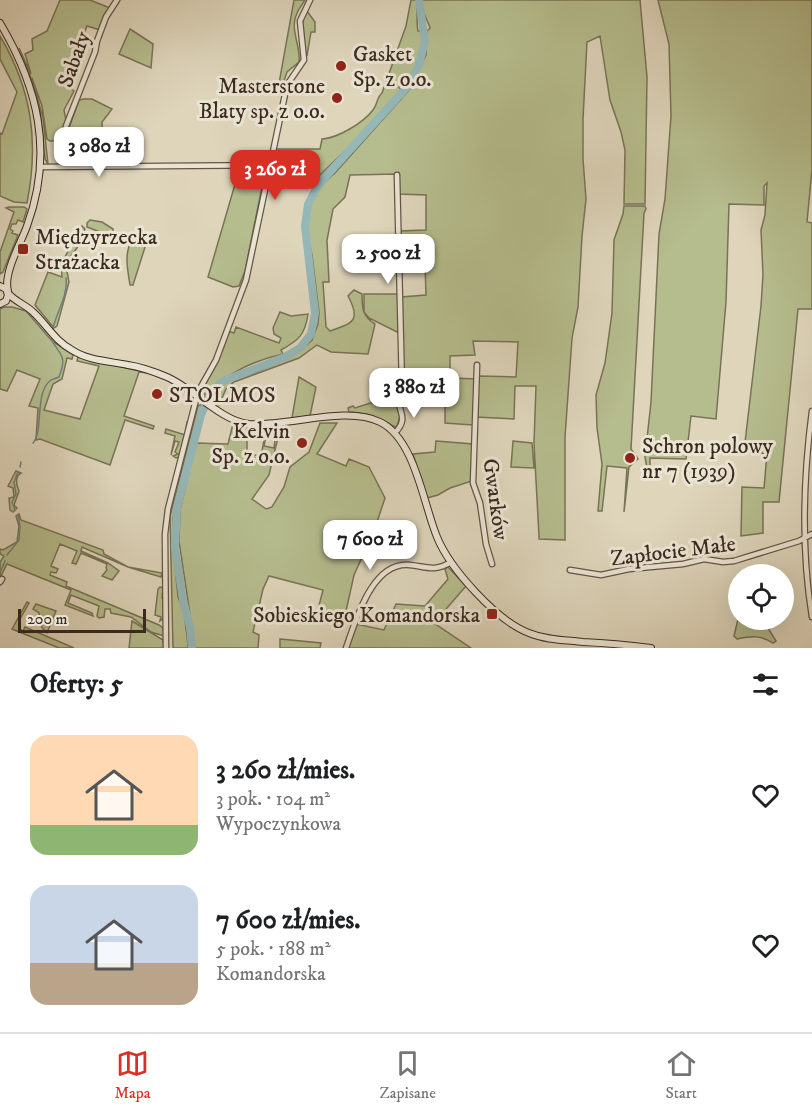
<!DOCTYPE html>
<html lang="pl">
<head>
<meta charset="utf-8">
<style>
	:root { --surface:#fff; --page:#f2f2f2; --text:#202124; --muted:#757577; --line:#e0e0e0; --accent:#d93025 }
	body { margin:0; font-family:"IM FELL DW Pica",serif; background:var(--page); color:var(--text); height:100vh; display:flex; flex-direction:column; font-size:22px; white-space:nowrap }
	* { box-sizing:border-box; margin:0 }
	p { font-size:20px; color:var(--muted) }
	.icon { flex:none; width:33px; height:33px; fill:none; stroke:currentColor; stroke-width:2; stroke-linecap:round; stroke-linejoin:round }
	.map { position:relative; height:648px; overflow:hidden }
	.drawer { display:flex; flex-direction:column; background:var(--surface); flex:1 }
	.drawer>* { flex:none }
	.fabs { position:absolute; left:728px; top:564px; display:grid; gap:12px }
	.fabs a { display:grid; place-items:center; width:66px; height:66px; border-radius:50%; background:var(--surface); box-shadow:0 6px 24px #0002; font-size:30px }
	.scale { position:absolute; left:18px; bottom:15px; width:128px; box-sizing:border-box; padding-left:6px; border:3px solid #3c2a1f; border-top:0; font-size:16px; line-height:21px; white-space:nowrap; color:#3c2a1f; -webkit-text-stroke:4px #eae4d3; paint-order:stroke }
	.price { position:absolute; translate:-50% -51px; padding:0 14px; border-radius:12px; background:#fff; color:#222; font-size:20px; line-height:39px; filter:drop-shadow(0 2px 3px #0008) }
	.price::after { content:''; position:absolute; left:50%; top:36px; width:18px; height:14px; margin-left:-9px; background:inherit; clip-path:polygon(0 0,100% 0,50% 100%) }
	.price.on { background:var(--accent); color:#fff }
	ul { padding:0; list-style:none }
	li { display:flex; align-items:center; gap:18px; height:150px; padding:0 30px }
	li span { display:grid; place-items:center; flex:none; width:168px; height:120px; border-radius:18px; color:#555 }
	li>.icon { margin-inline-start:auto }
	span .icon { width:72px; height:72px; fill:#fffc; stroke-width:1 }
	li b { font-size:26px }
	h2 { display:flex; justify-content:space-between; align-items:center; height:72px; padding:0 30px; font-size:26px }
	.menu { display:flex; justify-content:space-around; align-items:center; height:84px; border-top:2px solid var(--line); background:var(--surface); font-size:16px; color:var(--muted) }
	.menu a { display:grid; justify-items:center; gap:3px }
	.menu .on { color:var(--accent) }
	.map>svg:first-child { display:block }
</style>
</head>
<body>
<div class="map">
<svg width="812" height="648" viewBox="0 0 812 648">
	<rect width="100%" height="100%" fill="#ded5bb"/>
	<filter id="stains"><feTurbulence type="fractalNoise" baseFrequency=".00333" numOctaves="4"/><feColorMatrix values="0 0 0 0 .2 0 0 0 0 .09 0 0 0 0 .02 0 0 0 .5 -.17"/></filter>
	<radialGradient id="worn" r=".72"><stop offset=".6" stop-color="#630" stop-opacity="0"/><stop offset="1" stop-color="#630" stop-opacity=".3"/></radialGradient>
	<!-- green -->
	<path fill="#b5bc8d" stroke="#787356" stroke-width="1.5" fill-rule="evenodd" d="M60,0h30l20,8 -10,22 -13,-4 -13,33 4,7 -14,18 10,7 -10,19 2,10 -6,21h-10l-3,-2 -5,-33 -10,-28 11,40 5,46 -3,-5 -5,-47 -9,-34 -12,-30 12,26 -6,-20 8,-4 -1,-11 15,-8z
		M294,0h11c-2,4 -6,8 -8,13 -8,16 4,32 2,49l-12,10 -5,15 -4,2z
		M411,0h6c1,11 -1,21 1,31h3c3,16 -2,33 -12,46 -3,5 -7,6 -10,10l2,3 -48,53 -34,33 -46,1 5,-28h42l2,-10c16,-1 41,-16 51,-29 5,-6 3,-12 9,-17l24,-67z
		M421,0h219l7,77 -2,127h-21l1,-54 -4,-18 -11,-32 -10,-64 -13,6 -4,77v40l3,40 -4,37 -4,71 -6,31 -7,99v103l-26,-1v-3l-5,-93 2,-57h-21l-1,33 -38,-2 3,-41 37,1 2,-35 -45,-1 2,14 -25,1v22l27,1 -4,46 -28,-2v-20l-23,-2 -18,-9 -3,-95 25,-2 -1,-30 -25,1 -1,-35 27,-1v-35l-28,-1 -1,-20 -47,1 -5,22 -12,12 -6,31 2,42h-6l3,45 4,4c24,-8 31,-11 18,-35l6,-6 8,4c0,14 0,22 13,30l-7,30 -37,-2 -14,-7 -18,13 -65,24 -8,7 -7,16 -8,-4 13,-19 32,-10 30,-13 21,-14 5,-5 6,-16 1,-11 -7,-58 -6,-26 3,-24 11,-19 15,-13 74,-83 17,-35 1,-24 3,-3c-4,-12 -8,-15 -9,-28z
		M658,0h154v169l-5,53 5,1v86h-14l-19,193h-16v31l-22,3 1,-49 22,1 3,-34 -23,-3 17,-145 2,-31 -2,-45 4,-15 2,-32 -3,3v19l-35,-1 -3,98 -10,117 -25,-3 -5,43 -36,-1v16h-2l-3,-17 6,-55 8,-168 6,-35 6,-83 -2,-72z
		M307,11l8,11v10h-4l-4,24c-5,-17 -9,-29 0,-45z
		M130,29l23,15 -2,24 -32,-14z
		M0,36c32,54 39,106 27,167l-13,-1 -14,-6v-63l2,1 15,-42 -17,-33z
		M84,99h8l20,10 -10,13 1,42 -20,1 -15,-4 1,-33 10,-28z
		M263,170l2,2 -20,99 -6,15 -6,1 -25,-10 30,-103z
		M624,206h21l1,3 -2,4 -13,236 7,10 -9,8 -5,45 3,-44 -20,-2 -5,45h-4l4,-47 -5,-36 -1,-33 9,-32 7,-50 2,-73 9,-26z
		M9,207h15l3,2 -4,13 -5,-2 -2,4h-4l-2,5 3,2 -1,2 6,2 -15,37 -3,2v-22l14,-40 -8,-4z
		M90,220l12,2 11,7v4l-8,1 -18,-7v-4z
		M82,226l3,3 -8,19 -8,10 -3,8 3,16 -12,44 -3,2 -19,-23 13,-33 14,5 -1,-13z
		M137,238l7,2 2,4 -13,41h-3c-2,-14 -7,-33 3,-46z
		M364,294h35v39l-30,-15 -5,-6z
		M4,307h8l14,4 26,30 21,14 -1,4 -5,-1 -5,21 -9,5 -9,26 36,9 19,-53 -22,-5 1,-4 70,16 -9,-1 -15,44 30,10 -1,3 -28,-9 -15,45 -70,-26 -4,1 2,-32 -9,-2 11,-27 -23,-9 -10,21 -7,-2v-80z
		M280,312l11,4 17,-2c-3,21 -9,26 -27,36l2,4c-31,7 -55,19 -78,41l-3,-4 26,-60 6,2 2,-6 43,16 2,-5 -7,-4 -1,-6z
		M299,377l17,10 -6,29 -18,2z
		M377,401h14l6,5 3,10 -3,10 -2,1c-16,-10 -28,-14 -46,-15l-1,-4 5,-2 2,2z
		M202,404l-29,114v28l5,51 6,14 4,34v3h-15l-3,-132 28,-110z
		M190,418l-10,39 -4,1 -3,-2 5,-2 -3,-2 4,-10 -4,-1 -4,14 4,-19 -10,-3 1,-4 19,6 2,-13z
		M320,423h17l-20,31 29,12 3,-7 20,8 16,31 -11,33 -20,44 -10,45 -28,-3 7,-27 -54,-14 -6,13 -10,43 6,3 -1,13h-63l-16,-107 1,-31 16,-67 32,1 5,-20 14,4 31,-2 -5,6 -6,-1 -3,15 10,2 2,-16 4,-3 -11,46 -17,24 14,10 6,-2 12,-20 6,-20 19,-15zM247,429l19,1 -5,26 -14,-2z
		M436,441l37,3 -1,37 -22,7 -12,7 -11,3 -14,-44 22,-2z
		M513,441l19,2 2,25 -23,-1z
		M16,471l5,2c-6,3 -5,12 -2,18l-5,14 3,3 -4,4 -3,-2 -1,-12 5,-1 -1,-9 -5,-2z
		M19,514l2,6 82,30 1,4 24,13 34,6 -1,4 -33,-10 -46,-20 -1,4 27,12 11,8 -7,9 -10,-4 5,-6 -1,-2 1,-4 -26,-11 -5,11 -4,-1 5,-12 -17,-7 -9,22 7,3 -2,4 -5,-1 -1,3 17,7 -1,4 93,39 4,3 1,8 -13,-4 -20,-15 -20,-4 -1,-4h-5l-1,8 -5,1 -2,-2 2,-10 -28,-11 -3,8 24,10 1,3 -28,-11 6,-15 -64,-26 -7,14v-16l4,-6 -4,-2v-5l3,1 14,-8 2,-16 -3,-10z
		M448,567l18,19 -32,37 37,25h-124l9,-24 28,6 12,-26 29,2 23,-27 -3,-10z
		M160,587l3,1 -1,10 3,1 -1,19 -4,3 1,-4 -6,-2 3,-26z
		M27,602l2,1 -9,16v10l3,2 2,-4 49,21h-15l-47,-19z
		M36,604l20,7 -9,22 -5,-5 -3,-15 -6,-4z
		M738,619l25,1 13,21 -3,2c-12,-8 -22,-7 -36,-4l-3,-3z
		M132,621l31,19 1,8h-35z
		M280,639l41,4 -1,5h-40z"/>
	<g fill="none" stroke-linecap="round" stroke-linejoin="round">
		<!-- stream -->
		<path stroke="#717f7b" stroke-width="1.5" d="M53,328c4,-17 15,-32 13,-50
			M33,443c11,-12 1,-51 18,-63 2,-1 6,-2 8,-3 9,-23 0,-22 -8,-38
			M20,467l1,-5
			M15,510l-3,-8 4,-8 -2,-12 4,-10
			M7,555l12,-15 1,-14 -2,-11
			M0,573l5,-12"/>
		<!-- river -->
		<path stroke="#95b7b8" stroke-width="8" d="M192,648l-2,-21 -7,-27 -8,-53 2,-39 24,-93 11,-25 11,-9 62,-24 15,-9 11,-14 4,-21 -10,-87 3,-22 10,-19 90,-99 11,-21 6,-24 -6,-41"/>
		<!-- street casing -->
		<g stroke="#645546" stroke-width="7">
			<path id="street" d="M40,167l231,-2
				M66,167v-41l29,-74 2,-11 9,-24 11,-17
				M477,365l-4,118 7,20 6,41 6,20
				M812,411c-9,69 -11,138 0,206
				M395,433c15,-16 2,-21 4,-35 1,-4 3,-7 3,-10l-5,-213
				M570,570l31,5 28,-6 54,-5 21,-5 19,3 11,-1 65,-20 13,-7
				M0,582l2,-3
				M166,648l-1,-114 3,-25 30,-117 18,-32 30,-80 41,-195 17,-25 -4,-39 10,-21
				M346,648c10,-28 26,-87 64,-83 17,2 25,7 41,-3"/>
		</g>
		<!-- secondary casing -->
		<g stroke="#3c2a1f" stroke-width="8">
			<path id="secondary" d="M0,23c38,64 54,130 27,203 -6,17 -24,47 -19,65
				M0,286l6,3 2,6 -2,6 -6,3
				M8,293c6,8 18,12 25,19 14,13 22,29 39,38 17,11 37,11 56,15 14,2 27,7 39,12 27,12 54,44 82,47 39,3 97,-19 131,-2 35,17 43,81 57,115 13,32 60,84 92,96 17,7 36,7 54,9 23,1 45,3 68,6"/>
		</g>
		<!-- street -->
		<use href="#street" stroke="#eae4d3" stroke-width="4.5"/>
		<!-- secondary -->
		<use href="#secondary" stroke="#eae4d3" stroke-width="6"/>
	</g>
	<!-- markers -->
	<g fill="#8f2418" stroke="#eae4d3" stroke-width="2">
		<circle cx="341" cy="66" r="6"/>
		<circle cx="337" cy="98" r="6"/>
		<rect x="17" y="243" width="12" height="12" rx="3"/>
		<circle cx="157" cy="394" r="6"/>
		<circle cx="302" cy="443" r="6"/>
		<circle cx="630" cy="458" r="6"/>
		<rect x="486" y="608" width="12" height="12" rx="3"/>
	</g>
	<g text-anchor="middle" stroke-width="6" stroke-linejoin="round" paint-order="stroke">
		<!-- poi labels -->
		<g font-size="22" fill="#3c2a1f" stroke="#eae4d3" text-anchor="start">
			<text x="353" y="61">Gasket<tspan x="353" dy="25">Sp. z o.o.</tspan></text>
			<text x="325" y="93" text-anchor="end">Masterstone<tspan x="325" dy="25">Blaty sp. z o.o.</tspan></text>
			<text x="35" y="244">Międzyrzecka<tspan x="35" dy="25">Strażacka</tspan></text>
			<text x="169" y="402">STOLMOS</text>
			<text x="290" y="438" text-anchor="end">Kelvin<tspan x="290" dy="25">Sp. z o.o.</tspan></text>
			<text x="642" y="453">Schron polowy<tspan x="642" dy="25">nr 7 (1939)</tspan></text>
			<text x="480" y="622" text-anchor="end">Sobieskiego Komandorska</text>
		</g>
		<!-- street labels -->
		<g font-size="22" fill="#3c2a1f" stroke="#eae4d3">
			<text transform="translate(73 59) rotate(-70)" y="8">Sabały</text>
			<text transform="translate(497 499) rotate(82)" y="8">Gwarków</text>
			<text transform="translate(673 550) rotate(-7)" y="8">Zapłocie Małe</text>
		</g>
	</g>
	<rect width="100%" height="100%" filter="url(#stains)"/>
	<rect width="100%" height="100%" fill="url(#worn)"/>
</svg>
<div class="fabs">
<a><svg class="icon" aria-label="locate" viewBox="0 0 24 24"><circle cx="12" cy="12" r="6"/><path d="M12 2v4M12 18v4M2 12h4M18 12h4"/></svg></a>
</div>
<div class="scale">200 m</div>
<b class="price" style="left:99px;top:178px">3 080 zł</b>
<b class="price on" style="left:275px;top:201px">3 260 zł</b>
<b class="price" style="left:388px;top:285px">2 500 zł</b>
<b class="price" style="left:414px;top:419px">3 880 zł</b>
<b class="price" style="left:370px;top:571px">7 600 zł</b>
</div>
<section class="drawer">
<h2>Oferty: 5<svg class="icon" aria-label="filters" viewBox="0 0 24 24"><path d="M4 7h16M4 17h16"/><circle cx="9" cy="7" r="2"/><circle cx="15" cy="17" r="2"/></svg></h2>
<ul>
<li><span style="background:linear-gradient(#ffd9b3 75%,#8fb573 0)"><svg class="icon" aria-label="home" viewBox="0 0 24 24"><path d="M3 11l9-7 9 7M6 9v11h12V9"/></svg></span><div><b>3 260 zł/mies.</b><p>3 pok. · 104 m²</p><p>Wypoczynkowa</p></div><svg class="icon" aria-label="heart" viewBox="0 0 24 24"><path d="M12 20l-8-8c-3-5 5-10 8-4 3-6 11-1 8 4z"/></svg></li>
<li><span style="background:linear-gradient(#c9d6e8 65%,#b9a48a 0)"><svg class="icon" aria-label="home" viewBox="0 0 24 24"><path d="M3 11l9-7 9 7M6 9v11h12V9"/></svg></span><div><b>7 600 zł/mies.</b><p>5 pok. · 188 m²</p><p>Komandorska</p></div><svg class="icon" aria-label="heart" viewBox="0 0 24 24"><path d="M12 20l-8-8c-3-5 5-10 8-4 3-6 11-1 8 4z"/></svg></li>
</ul>
</section>
<nav class="menu">
<a class="on"><svg class="icon" aria-label="map" viewBox="0 0 24 24"><path d="M3 6l6-2 6 2 6-2v14l-6 2-6-2-6 2zM9 4v14M15 6v14"/></svg>Mapa</a>
<a><svg class="icon" aria-label="saved" viewBox="0 0 24 24"><path d="M7 4h10v16l-5-4-5 4z"/></svg>Zapisane</a>
<a><svg class="icon" aria-label="home" viewBox="0 0 24 24"><path d="M3 11l9-7 9 7M6 9v11h12V9"/></svg>Start</a>
</nav>
</body>
</html>
